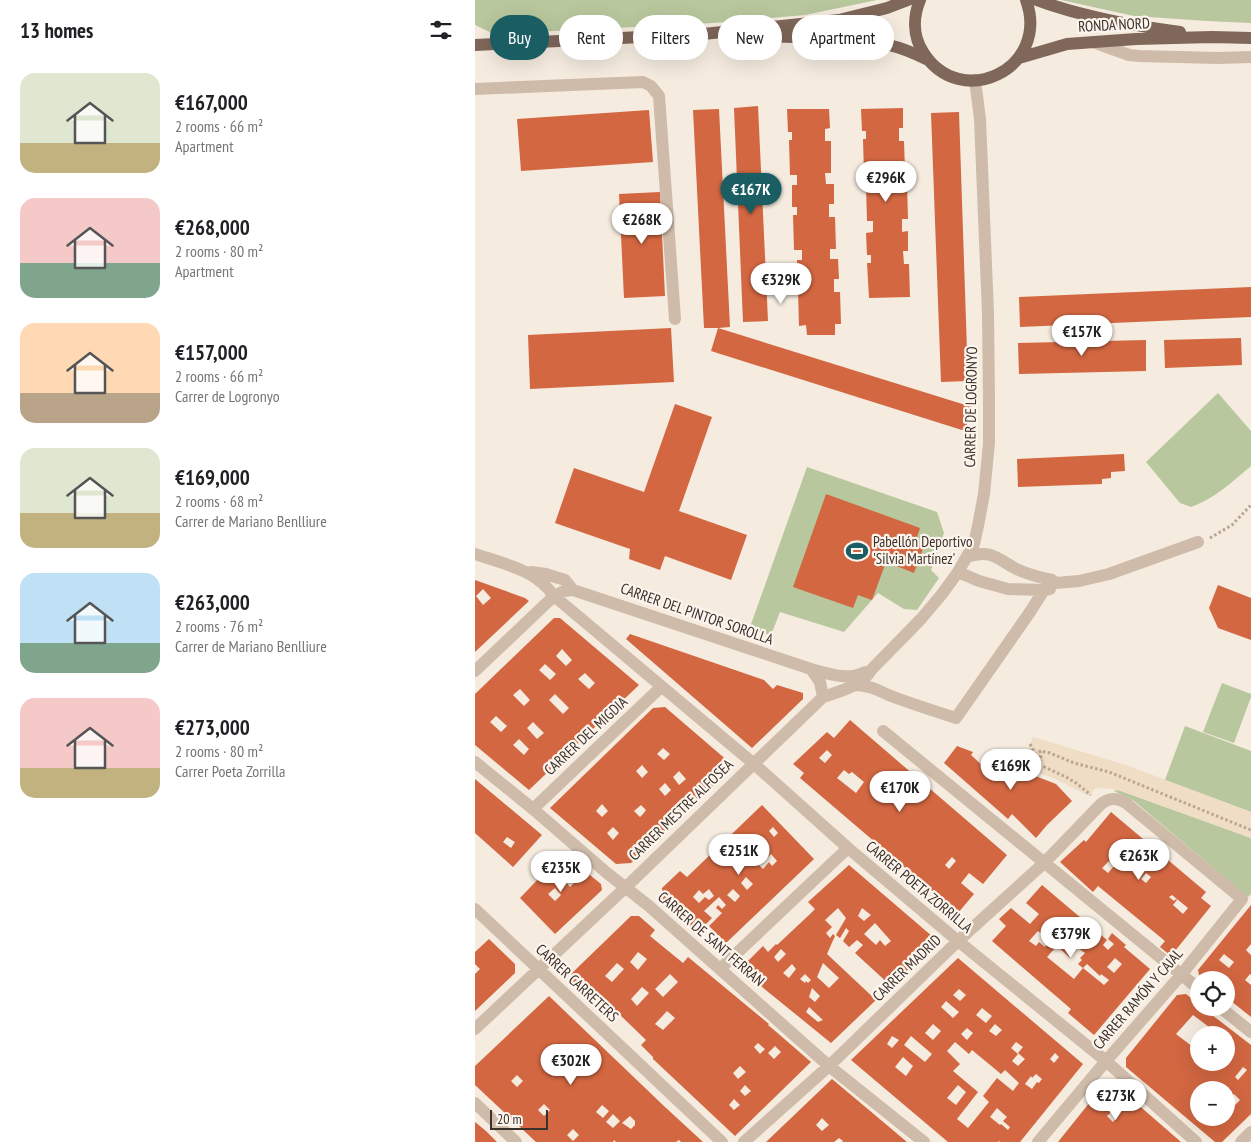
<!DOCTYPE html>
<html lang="en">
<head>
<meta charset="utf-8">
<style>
	:root { --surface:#fff; --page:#f2f2f2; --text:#202124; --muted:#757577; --accent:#1a5d63 }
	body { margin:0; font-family:"PT Sans Narrow",sans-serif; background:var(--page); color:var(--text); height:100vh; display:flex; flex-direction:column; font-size:19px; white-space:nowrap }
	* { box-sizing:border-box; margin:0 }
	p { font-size:16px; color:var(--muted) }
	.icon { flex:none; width:28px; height:28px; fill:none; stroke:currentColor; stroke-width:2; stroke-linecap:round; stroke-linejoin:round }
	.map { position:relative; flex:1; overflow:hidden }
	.sheet { display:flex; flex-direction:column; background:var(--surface); width:475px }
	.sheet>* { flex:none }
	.hud { position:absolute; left:15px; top:15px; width:475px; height:45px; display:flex; gap:10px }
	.tools { position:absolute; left:715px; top:971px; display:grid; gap:10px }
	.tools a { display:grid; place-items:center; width:45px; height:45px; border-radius:50%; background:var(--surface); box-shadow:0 5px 20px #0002; font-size:25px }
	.scale { position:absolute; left:15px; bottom:12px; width:58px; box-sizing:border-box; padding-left:5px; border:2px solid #3c302a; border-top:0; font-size:14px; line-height:18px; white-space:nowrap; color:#3c302a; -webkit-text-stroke:4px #fcf5ed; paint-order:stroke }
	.price { position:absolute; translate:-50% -42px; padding:0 11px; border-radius:18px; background:#fff; color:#222; font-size:16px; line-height:32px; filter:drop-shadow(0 1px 2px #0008) }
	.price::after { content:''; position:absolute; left:50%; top:30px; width:15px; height:11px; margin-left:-8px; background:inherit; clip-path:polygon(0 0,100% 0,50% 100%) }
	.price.selected { background:var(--accent); color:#fff }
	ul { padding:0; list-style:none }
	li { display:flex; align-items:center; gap:15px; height:125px; padding:0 20px }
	li span { display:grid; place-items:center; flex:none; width:140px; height:100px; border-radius:15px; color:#555 }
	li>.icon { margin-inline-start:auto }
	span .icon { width:60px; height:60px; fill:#fffc; stroke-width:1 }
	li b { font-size:21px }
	h2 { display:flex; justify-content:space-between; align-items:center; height:60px; padding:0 20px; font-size:21px }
	.tag { padding:0 18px; border-radius:22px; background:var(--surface); box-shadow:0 5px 20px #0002; font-size:18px; line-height:45px }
	.tag.selected { background:var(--accent); color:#fff }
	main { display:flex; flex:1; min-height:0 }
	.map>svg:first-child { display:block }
</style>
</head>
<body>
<main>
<section class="sheet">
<h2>13 homes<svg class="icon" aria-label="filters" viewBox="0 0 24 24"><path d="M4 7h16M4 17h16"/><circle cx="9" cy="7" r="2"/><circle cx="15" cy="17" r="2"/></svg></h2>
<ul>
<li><span style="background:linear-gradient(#dfe7d0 70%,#c2b280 0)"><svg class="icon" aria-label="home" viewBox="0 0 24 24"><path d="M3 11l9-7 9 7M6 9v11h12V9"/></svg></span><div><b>€167,000</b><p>2 rooms · 66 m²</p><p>Apartment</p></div></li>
<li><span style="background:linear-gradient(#f6c9c9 65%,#7fa58c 0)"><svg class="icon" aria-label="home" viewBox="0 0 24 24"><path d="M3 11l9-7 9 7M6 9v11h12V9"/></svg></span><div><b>€268,000</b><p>2 rooms · 80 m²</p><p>Apartment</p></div></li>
<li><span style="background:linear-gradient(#ffd9b3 70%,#b9a48a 0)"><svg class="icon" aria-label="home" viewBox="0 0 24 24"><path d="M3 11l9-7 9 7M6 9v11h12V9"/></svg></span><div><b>€157,000</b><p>2 rooms · 66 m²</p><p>Carrer de Logronyo</p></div></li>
<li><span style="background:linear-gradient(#dfe7d0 65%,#c2b280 0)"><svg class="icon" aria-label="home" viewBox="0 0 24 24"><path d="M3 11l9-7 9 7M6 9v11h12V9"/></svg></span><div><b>€169,000</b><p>2 rooms · 68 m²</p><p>Carrer de Mariano Benlliure</p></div></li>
<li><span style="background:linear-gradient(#bfe0f5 70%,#7fa58c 0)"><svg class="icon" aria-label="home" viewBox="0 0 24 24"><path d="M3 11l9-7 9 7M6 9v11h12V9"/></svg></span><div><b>€263,000</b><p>2 rooms · 76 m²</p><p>Carrer de Mariano Benlliure</p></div></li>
<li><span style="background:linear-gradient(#f6c9c9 70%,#c2b280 0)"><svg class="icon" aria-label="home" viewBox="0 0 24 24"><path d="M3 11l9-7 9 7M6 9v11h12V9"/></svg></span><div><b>€273,000</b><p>2 rooms · 80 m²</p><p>Carrer Poeta Zorrilla</p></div></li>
</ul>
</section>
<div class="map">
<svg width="776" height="1142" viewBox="0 0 776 1142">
	<rect width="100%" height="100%" fill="#f5ebdf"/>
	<!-- green -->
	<path fill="#b8c79d" d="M0,0h402l-72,15 -92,8 -219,11 -19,-9z
		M586,0h190v23l-44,-2 -73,-5z
		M743,393l33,38v35c-19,16 -37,33 -60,41l-11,-4 -34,-41z
		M332,467l130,45 7,21 -13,37 8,8 -22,32 -13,-1 -26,-16 -34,39 -64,-20 -9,23 -22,-5z
		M747,683l29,11v3l-17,46 -31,-11z
		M710,726l66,25v61l-86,-32z
		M643,790l133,48v56l-3,3 -114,-96 -20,-10z"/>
	<!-- plaza -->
	<path fill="#efddc5" d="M558,737l90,27 128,48v26l-133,-48 -4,1 -1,-2 -14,-1 -5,1 -5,7 -36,-18 -30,-11z"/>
	<!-- building -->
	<path fill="#d26741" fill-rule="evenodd" d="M283,106l10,215 -25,1 -9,-214z
		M428,108v20h-4v13h5l1,31 -6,1 1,11 7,-1 1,36h-6v13l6,-1v20h-5l1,13h5l1,33 -41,1 -2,-35h4v-8h-4l-1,-22 7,-1v-11h-6l-1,-36 5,-1v-10h-7l-1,-35h3v-8h-4l-1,-22z
		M244,109l11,218 -12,1 254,79 -7,24 -254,-80 7,-23h-14l-11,-218z
		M312,109h42l1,19 -5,1v12h6v32h-6l1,11h8v20h-5v13h6l1,32h-6v10h8l1,20h-5v13h6l1,32h-6v11h-28l-1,-10 -7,1 -1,-36h4l-1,-8h-4v-22h5v-10h-8l-1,-35h4v-8h-5v-22h5v-10h-7l-1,-35h3v-8h-4z
		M174,110l4,52 -132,9 -4,-52z
		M484,112l9,269 -27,1 -10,-269z
		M185,192l5,104 -41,2 -5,-104z
		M776,287v30l-231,10 -1,-30z
		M196,328l3,54 -144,7 -2,-54z
		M766,338l1,27 -77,3 -1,-28z
		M671,340v31l-127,3 -1,-31z
		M200,404l37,13 -33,94 68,24 -16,45 -66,-24 -5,14 -31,-11 1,-10 -75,-26 19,-55 70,24z
		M649,454l1,17 -14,1v6l-9,1v5l-84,3 -1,-28z
		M351,494l94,34 -4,12 9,3 -11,30 -28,-11 -14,38 -14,-5 -5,13 -60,-21z
		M0,580l50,18 4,3 -54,51zM8,589l8,9 -8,7 -7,-9z
		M743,585l33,13v42l-33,-12 -9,-20z
		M79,618h6l79,67 -110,105 -54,-45v-51zM87,649l10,11 -6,6 -10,-10zM70,664l11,10 -6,6 -11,-10zM110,673l10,10 -6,6 -11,-10zM45,689l10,11 -6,6 -11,-11zM80,694l14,14 -6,6 -14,-14zM21,716l11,10 -6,6 -11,-10zM58,722l11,11 -7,6 -10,-11zM44,739l10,10 -5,6 -11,-10z
		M155,634l134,46 9,9 4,-4 26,8v6l-51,49 -126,-109z
		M190,707l64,55v8l-98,93 -15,1 -66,-56 103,-100zM188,748l7,6 -6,6 -7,-6zM167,765l6,7 -6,6 -6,-7zM204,771l7,8 -7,6 -6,-8zM190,783l6,7 -6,6 -6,-7zM127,804l6,7 -6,6 -6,-6zM166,805l5,5 -3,4 -3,3 -6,-6zM138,827l6,6 -6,7 -6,-7z
		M375,720l157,135 -24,29 -14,-11 -8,10 13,11 -16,19 -158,-135 4,-5 -11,-9 34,-32 7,6zM352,750l5,5 -7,8 -6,-5zM369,770l5,4 3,-2 12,10 -8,11 -19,-15zM477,857l4,4 -7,8 -4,-4z
		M482,746l16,6 -2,3 13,12 7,-8 9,4 -2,1 7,6 3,-4 9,3 -6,8 6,5 8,-10 31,12 16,17 -25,24 -11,13 -24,-24 -4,5 -64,-56z
		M0,779l67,56 -29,32 -38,-34zM32,837l8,5 -4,6 -8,-6z
		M287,805l52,54 -88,84 -17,-17 13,-13 -6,-5 2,-3 4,4 4,-4 -7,-8 -15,14 8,7 -14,14 -35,-29 -1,-15 18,-17 7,6zM298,827l5,6 -4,4 -5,-6zM278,846l7,8 -5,5 -8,-8zM296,854l6,7 -5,5 -3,-4 -6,7 -7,-7 7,-6 3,3zM271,877l7,7 -6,6 -6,-7zM234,889l5,7 -5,4 -4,-3 -6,6 -6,-6 6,-7 4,4zM258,889l7,7 -5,6 -8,-7z
		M636,812l95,80 -5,6 10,8 -40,50 -11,-9 5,-6 -67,-55 -5,6 -33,-30 24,-22 2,2zM634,861l5,5 -6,7 -6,-5zM671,873l5,4 -5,6 -5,-4zM697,895l16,13 -5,6 -10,-9 4,-5 -1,-1 -2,2 -5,-4z
		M88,853l38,31 1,6 -47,44 -35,-36zM95,876l5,6 -5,5 -5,-6zM80,888l6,7 -6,6 -7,-7z
		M374,865l84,72 1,8 -43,41 -36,-33 8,-8 -6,-5 -8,7 -6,-6 6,-10 -3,-3 -6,10 -4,-3 10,-17 -8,-10 -13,12 7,7 -6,6 4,5 3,-4 2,2 -8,18 49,46 -45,43 -91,-74 23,-23 5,6 8,-8 1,1 32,-30 6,-6 -7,-7zM387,908l9,7 -7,6 -6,-5zM400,923l16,18 -6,5 -5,-6 -4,5 -12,-11zM306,949l5,5 -8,8 -4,-5zM348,963l16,15 -10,10 -12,-11zM317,964l4,5 -7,9 -6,-5zM330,974l6,6 -3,3 -2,-2 -1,2 -5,-4zM337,988l8,8 -5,6 -6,-5zM334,1007l14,13 -5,2 -12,-10z
		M567,885l65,55 -4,5 5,5 6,-6 -6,-5 4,-6 14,12 -2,2 26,22 -56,66 -26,-22 3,-4 -79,-68 14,-15 -7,-7 12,-11 19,16 9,-10 -13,-11zM583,930l7,7 -4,5 -8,-7zM563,931l12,10 -5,6 -6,-5 -3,4 -7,-5zM582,946l13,12 8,-10 7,5 -5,5 2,2 -4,4 5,4 4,-4 13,12 1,-2 8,6 -5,5 -21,-17 -9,11 -27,-22zM640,958l7,6 -8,9 -7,-6z
		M776,905v39l-5,6 5,5v20l-1,-1 -5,6 6,5v32l-25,-20v-17h-21l-6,-5 -1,-5zM749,954l10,8 -5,6 -10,-8z
		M156,916h8l16,14 -5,6 33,27 5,-6 58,48 23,19 -1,1 6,5 37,32 -76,74 -82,-77v-2l-12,-12 5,-5 -59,-57 -6,7 -9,-9 -1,-7zM163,952l9,7 -9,11 -8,-8zM142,963l7,6 -12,13 -7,-6zM195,974l8,8 -15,15 -8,-8zM167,987l7,6 -12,13 -6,-7zM192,1011l8,7 -12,12 -8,-6zM283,1043l7,6 -5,5 -6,-7zM300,1046l6,6 -7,7 -6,-6zM265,1066l6,6 -8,7 -5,-6zM270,1085l6,6 -6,5 -5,-5zM259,1099l6,6 -6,5 -5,-5z
		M14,939l26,25v9l-40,38v-37l5,-5 -5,-5v-12z
		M483,958l125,106 -63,78h-20l-1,-1 -1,1h-50l-97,-82zM484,989l7,6 -6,6 -7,-6zM471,1001l13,11 -6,6 -12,-11zM507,1008l10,8 -6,7 -10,-8zM458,1024l8,7 -8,9 -8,-7zM520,1024l7,6 -6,6 -7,-5zM492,1028l6,5 -6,7 -6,-6zM417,1036l7,4 -7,8 -5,-4zM436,1036l21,18 -7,8 -21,-17zM480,1042l14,12 3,-4 29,24 4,-4 14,13 -6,8 -16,-13 -14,18 6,6 -21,26 -11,-9 21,-27 -25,-21 7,-7 -13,-13zM541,1042l7,5 -5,6 7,6 -7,7 -6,-5 6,-7 -7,-6zM580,1053l4,4 -5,6 -4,-4zM428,1057l10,9 -7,10 -11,-9zM561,1074l6,5 -3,4 -2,-1 -5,7 -7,-5 6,-8 1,2zM483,1085l8,7 -10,13 -9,-7zM522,1108l10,9 -4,4 7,6 -2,3 -7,-6 -1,1 -10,-8z
		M711,994l13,10v4h4l48,37v69l-29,28h-7l-89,-75v-9l51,-63zM718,1015l16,12 -6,8h23v27h-11l-4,5 -5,-4 -3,6 -9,-7 5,-6v-16l-6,7 -17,-13zM768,1067l4,3 -9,10 -3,-3zM749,1086l4,3 -2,2v27h-27v-28h20zM759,1094l6,6 -6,6 -5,-6z
		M74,996l116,111 38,35h-22l-2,-2 -3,2h-60l-2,-2 -1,2h-77l-61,-57v-19zM42,1075l6,6 -6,6 -6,-6zM69,1104l6,6 -6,6 -6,-6zM127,1105l7,6 -6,7 -7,-6zM138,1114l7,7 -7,7 -7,-6zM155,1116l5,5v4l-4,4 -9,-6zM98,1129l6,6 -6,6 -6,-6z
		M357,1079l31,26 44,37h-65l1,-1 -4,-3 -5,4h-68zM347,1118l7,7 -7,6 -6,-6z
		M631,1082h6l69,60h-123zM638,1110l6,5 -6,7 -6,-6z
		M0,1122l11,9 11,11h-22z"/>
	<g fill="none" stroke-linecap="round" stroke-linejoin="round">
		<!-- path -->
		<path stroke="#bca593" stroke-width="3" stroke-dasharray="2.5 2.5" stroke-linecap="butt" d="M735,538l22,-13 19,-20
			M555,744l6,11 5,3 -1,2 -4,1v2l30,14 10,6 15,12
			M566,758l-1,-7 10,2 24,10 35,9 142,58"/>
		<!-- minor -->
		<path stroke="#cfbba9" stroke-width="12" d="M618,42l36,13 10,1 79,2 33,-1
			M0,89l168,-7 8,4 8,10 16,223
			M0,554c29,10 60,15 79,42l199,167 95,85 110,93 148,120 90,81
			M492,557c29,-9 30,4 54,14 10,4 21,7 31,9l4,3 23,-2 30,-7 89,-32
			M56,572l15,2 19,6 8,10
			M483,572l21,9 29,8 36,1 6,-1
			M336,669l9,13 3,15
			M0,671l79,-75 10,-5 9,-1 238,79c18,5 37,12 54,3
			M378,685c16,0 24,5 38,11 21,8 43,15 65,22l74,-106 14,-22
			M408,731l316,258
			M0,762l58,47 74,64 42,33 180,160 95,76
			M58,809l128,-122
			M0,909l247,233
			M245,969l128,-121
			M746,1008l30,24
			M0,1029l151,-142 197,-190c18,-6 39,-11 49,-28l49,-50 21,-25 16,-22 16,-28 4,-18 6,-32 5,-51v-42l-1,-88 -8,-194 -5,-39
			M0,1103l41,39
			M269,1142l85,-76 129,-125 86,-78 57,-59c9,-7 16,-6 25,-1l116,96 -61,76 -75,86 -68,81
			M766,1142l10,-10"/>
		<!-- major -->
		<path stroke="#7f6759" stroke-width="12" d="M445,0c-7,17 -7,36 3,52 37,60 128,17 103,-52
			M562,0c46,17 95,25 143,32
			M275,36c46,1 93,1 139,9 13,3 27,9 39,15
			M0,45l228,-11 136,-14 48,-12 21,-8
			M544,58l48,-14 69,-5 76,-2 39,1"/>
	</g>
	<!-- icons -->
	<defs>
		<g id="stadium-bare" transform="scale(1.725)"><path d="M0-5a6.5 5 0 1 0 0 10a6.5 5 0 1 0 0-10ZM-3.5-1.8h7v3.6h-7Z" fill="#1a5d63" stroke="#fcf5ed" stroke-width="2.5" paint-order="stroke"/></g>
	</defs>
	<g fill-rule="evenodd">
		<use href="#stadium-bare" x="382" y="551"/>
	</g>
	<g text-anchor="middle" stroke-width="4.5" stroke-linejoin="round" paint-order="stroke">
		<!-- street labels -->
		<g font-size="15" fill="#3c302a" stroke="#fcf5ed">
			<text transform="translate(639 25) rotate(-3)" y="5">RONDA NORD</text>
			<text transform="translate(496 407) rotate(-89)" y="5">CARRER DE LOGRONYO</text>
			<text transform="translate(222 614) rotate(19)" y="5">CARRER DEL PINTOR SOROLLA</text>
			<text transform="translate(111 736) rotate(-43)" y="5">CARRER DEL MIGDIA</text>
			<text transform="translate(206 810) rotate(-44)" y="5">CARRER MESTRE ALFOSEA</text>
			<text transform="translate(444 887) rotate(40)" y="5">CARRER POETA ZORRILLA</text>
			<text transform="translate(236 939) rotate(41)" y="5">CARRER DE SANT FERRAN</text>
			<text transform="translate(432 968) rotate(-44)" y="5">CARRER MADRID</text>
			<text transform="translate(102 983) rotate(43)" y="5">CARRER CARRETERS</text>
			<text transform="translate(663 999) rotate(-49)" y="5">CARRER RAMÓN Y CAJAL</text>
		</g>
		<!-- poi labels -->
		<g font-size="15" fill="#3c302a" stroke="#fcf5ed" text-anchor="start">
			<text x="398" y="547">Pabellón Deportivo<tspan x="398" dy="17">'Silvia Martínez'</tspan></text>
		</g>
	</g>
</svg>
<div class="tools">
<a><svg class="icon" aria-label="locate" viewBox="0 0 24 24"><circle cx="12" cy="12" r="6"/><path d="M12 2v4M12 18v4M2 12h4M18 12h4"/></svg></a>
<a>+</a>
<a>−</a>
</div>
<div class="scale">20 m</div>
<b class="price" style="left:411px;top:203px">€296K</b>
<b class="price selected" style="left:276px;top:215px">€167K</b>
<b class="price" style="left:167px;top:245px">€268K</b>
<b class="price" style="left:306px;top:305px">€329K</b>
<b class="price" style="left:607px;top:357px">€157K</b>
<b class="price" style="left:536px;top:791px">€169K</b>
<b class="price" style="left:425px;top:813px">€170K</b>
<b class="price" style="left:264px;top:876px">€251K</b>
<b class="price" style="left:664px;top:881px">€263K</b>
<b class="price" style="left:86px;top:893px">€235K</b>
<b class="price" style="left:596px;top:959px">€379K</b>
<b class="price" style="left:96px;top:1086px">€302K</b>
<b class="price" style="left:641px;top:1121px">€273K</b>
<div class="hud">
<a class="tag selected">Buy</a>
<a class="tag">Rent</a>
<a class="tag">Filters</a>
<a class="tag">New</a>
<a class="tag">Apartment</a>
</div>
</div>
</main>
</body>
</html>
